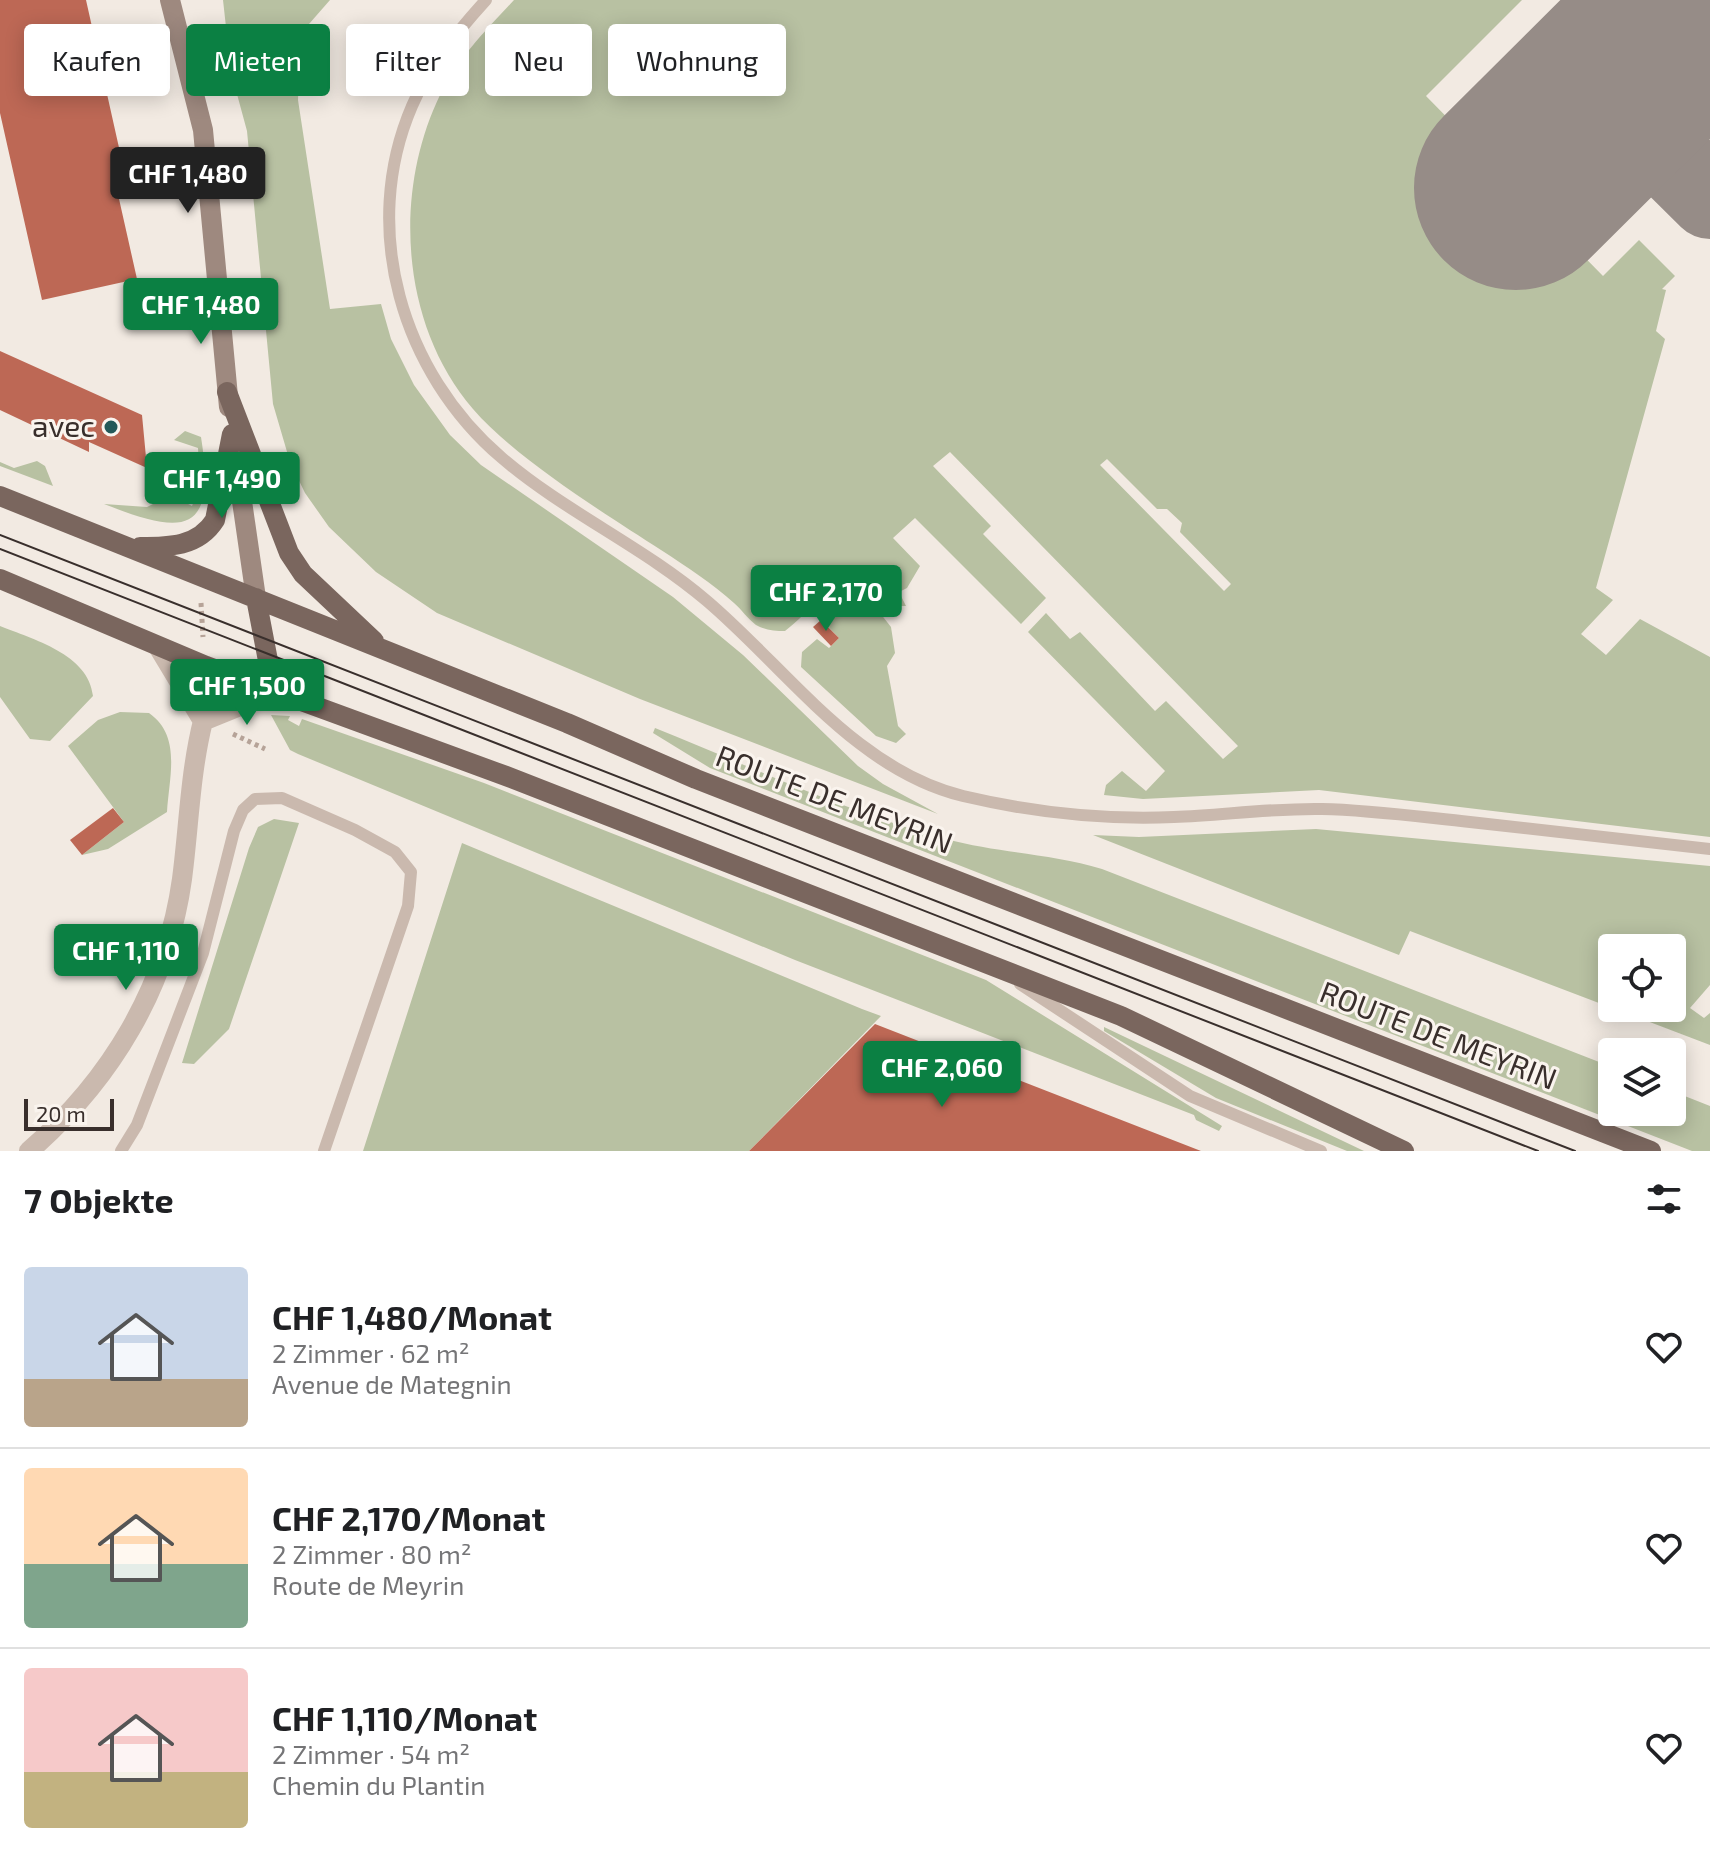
<!DOCTYPE html>
<html lang="de">
<head>
<meta charset="utf-8">
<style>
	:root { --surface:#fff; --page:#f6f6f6; --text:#202124; --muted:#757577; --line:#e0e0e0; --accent:#0b8043 }
	body { margin:0; font-family:"Exo 2",sans-serif; background:var(--page); color:var(--text); height:100vh; display:flex; flex-direction:column; font-size:30px; white-space:nowrap }
	* { box-sizing:border-box; margin:0 }
	p { font-size:26px; color:var(--muted) }
	.icon { flex:none; width:44px; height:44px; fill:none; stroke:currentColor; stroke-width:2; stroke-linecap:round; stroke-linejoin:round }
	.map { position:relative; height:1151px; overflow:hidden }
	.side { display:flex; flex-direction:column; background:var(--surface); flex:1 }
	.side>* { flex:none }
	.banner { position:absolute; left:24px; top:24px; width:800px; height:72px; display:flex; gap:16px }
	.tools { position:absolute; left:1598px; top:934px; display:grid; gap:16px }
	.tools a { display:grid; place-items:center; width:88px; height:88px; border-radius:8px; background:var(--surface); box-shadow:0 4px 20px #0003; font-size:40px }
	.scale { position:absolute; left:24px; bottom:20px; width:90px; box-sizing:border-box; padding-left:8px; border:4px solid #392f2c; border-top:0; font-size:22px; line-height:28px; white-space:nowrap; color:#392f2c; -webkit-text-stroke:6px #faf4ee; paint-order:stroke }
	.price { position:absolute; translate:-50% -68px; padding:0 18px; border-radius:8px; background:var(--accent); color:#fff; font-size:26px; line-height:52px; filter:drop-shadow(0 2px 4px #0008) }
	.price::after { content:''; position:absolute; left:50%; top:48px; width:24px; height:18px; margin-left:-12px; background:inherit; clip-path:polygon(0 0,100% 0,50% 100%) }
	.price.current { background:#222; color:#fff }
	ul { padding:0; list-style:none }
	li { display:flex; align-items:center; gap:24px; height:200px; padding:0 24px }
	li+li { border-top:2px solid var(--line) }
	li span { display:grid; place-items:center; flex:none; width:224px; height:160px; border-radius:8px; color:#555 }
	li>.icon { margin-inline-start:auto }
	span .icon { width:96px; height:96px; fill:#fffc; stroke-width:1 }
	li b { font-size:34px }
	h2 { display:flex; justify-content:space-between; align-items:center; height:96px; padding:0 24px; font-size:34px }
	.pill { padding:0 28px; border-radius:8px; background:var(--surface); box-shadow:0 4px 20px #0003; font-size:28px; line-height:72px }
	.pill.current { background:var(--accent); color:#fff }
	.map>svg:first-child { display:block }
</style>
</head>
<body>
<div class="map">
<svg width="1710" height="1151" viewBox="0 0 1710 1151">
	<rect width="100%" height="100%" fill="#f2eae2"/>
	<path fill="#b8c1a2" fill-rule="evenodd" d="M223,0H330L309,24L300,44L298,100L330,309L381,304L391,339L414,385L450,435L481,465L673,597L743,655L858,766L883,784L938,814L640,699L437,613L376,572L329,527L305,493L290,462L273,404L247,131L231,72Z
		M514,0H1522L1426,96L1603,276L1639,240L1675,276L1662,289L1666,290L1656,331L1665,339L1596,588L1613,600L1581,634L1606,655L1640,619L1710,657V837L1319,790L1143,799L1104,795L1106,785L1122,771L1146,791L1165,771L1028,632L1046,613L1070,639L1080,632L1155,711L1166,701L1223,759L1238,746L950,452L933,466L991,526L983,534L1046,598L1021,624L915,518L893,538L920,566L907,588L899,592L906,606H897C856,543 819,606 785,631C775,631 765,630 756,625C748,619 742,610 734,603C712,583 687,567 661,550C604,513 516,459 473,409C400,324 393,192 440,95C457,59 487,29 514,0ZM1107,459L1157,509H1167L1182,523L1180,532L1231,584L1224,591L1100,465Z
		M185,431L201,437C217,537 183,535 104,504L147,507L171,495L192,506L200,486L198,448L174,440Z
		M37,461L45,466L53,486L0,466V462L14,468Z
		M846,596L869,599L891,627L895,653L887,666L898,726L906,734L896,743L876,736L801,667L802,652L817,639L829,648L839,638L820,618Z
		M0,626C32,639 89,654 93,696L50,741L30,739L0,697Z
		M120,712L149,713C182,736 169,777 167,812L108,849L82,855L124,822L68,746L98,720Z
		M271,715L290,716L288,720L299,726L302,719L484,783L986,980L1222,1126L1219,1131L1196,1120L1194,1115L795,960L298,754L290,750Z
		M655,728C750,766 846,812 946,839C997,853 1050,853 1102,869L1612,1067V1112H1672V1091L1710,1106V1151H1692L710,768L653,733Z
		M274,819L299,823L229,1029L194,1064L182,1063L249,848L258,827Z
		M1316,829L1710,866V985L1690,1008L1704,1018L1710,1013V1045L1613,1008H1672V948H1612V1008L1410,931L1399,955L1093,835L1139,837Z
		M462,843L862,1009L881,1016L749,1151H363Z
		M1104,1027L1364,1151H1347L1216,1098L1104,1031Z"/>
	<g fill="none" stroke-linecap="round" stroke-linejoin="round">
		<path stroke="#968c87" stroke-width="82" d="M1607,96L1710,198"/>
		<path stroke="#968c87" stroke-width="204" d="M1516,188L1705,0"/>
	</g>
	<path fill="#bd6855" d="M0,0H86L126,179L115,181L137,279L42,300L0,113Z
		M0,351L142,415L147,468L89,442V452L0,410Z
		M821,620L839,638L831,646L813,627Z
		M113,808L124,822L82,855L70,840Z
		M875,1024L1201,1151H749Z"/>
	<g fill="none" stroke-linecap="round" stroke-linejoin="round">
		<path stroke="#b6a398" stroke-width="5" stroke-dasharray="4 4" stroke-linecap="butt" d="M201,603L203,637
			M233,734L265,749"/>
		<path stroke="#cab9ae" stroke-width="12" d="M486,0C457,32 429,66 412,106C359,229 402,373 502,458C565,512 644,547 707,601C787,669 856,770 963,796C1031,812 1104,820 1174,817C1224,815 1273,808 1322,809C1372,810 1421,817 1470,822C1550,831 1630,840 1710,849
			M1020,984L1190,1096L1321,1151
			M121,1151L137,1125L203,953L234,831L243,810L255,799L282,798L355,830L395,852L411,872L408,906L324,1151"/>
		<path stroke="#cab9ae" stroke-width="20" d="M203,721L274,692
			M29,1151C111,1080 167,987 182,879C189,826 190,773 203,721L159,648"/>
		<path stroke="#9e897f" stroke-width="20" d="M170,0L203,130L229,407
			M233,439L256,598"/>
		<path stroke="#7a665e" stroke-width="20" d="M227,392L289,553L303,574L374,641
			M0,496L567,723L696,779L1651,1151
			M140,547C169,547 198,547 215,520L232,434
			M0,579L206,666L506,776L1121,1016L1404,1151
			M256,598L274,692"/>
		<path stroke="#392f2c" stroke-width="2" d="M0,535L1575,1151
			M0,549L1538,1151"/>
	</g>
	<circle fill="#245858" stroke="#faf4ee" stroke-width="3" cx="111" cy="427" r="8"/>
	<g text-anchor="middle" stroke-width="6" stroke-linejoin="round" paint-order="stroke">
		<g font-size="30" fill="#392f2c" stroke="#faf4ee" text-anchor="end">
			<text x="95" y="437">avec</text>
		</g>
		<g font-size="30" fill="#392f2c" stroke="#faf4ee">
			<text transform="translate(834 800) rotate(21)" y="10">ROUTE DE MEYRIN</text>
			<text transform="translate(1438 1036) rotate(21)" y="10">ROUTE DE MEYRIN</text>
		</g>
	</g>
</svg>
<div class="tools">
<a><svg class="icon" aria-label="locate" viewBox="0 0 24 24"><circle cx="12" cy="12" r="6"/><path d="M12 2v4M12 18v4M2 12h4M18 12h4"/></svg></a>
<a><svg class="icon" aria-label="layers" viewBox="0 0 24 24"><path d="M12 4l9 5-9 5-9-5zM3 14l9 5 9-5"/></svg></a>
</div>
<div class="scale">20 m</div>
<b class="price current" style="left:188px;top:215px">CHF 1,480</b>
<b class="price" style="left:201px;top:346px">CHF 1,480</b>
<b class="price" style="left:222px;top:520px">CHF 1,490</b>
<b class="price" style="left:826px;top:633px">CHF 2,170</b>
<b class="price" style="left:247px;top:727px">CHF 1,500</b>
<b class="price" style="left:126px;top:992px">CHF 1,110</b>
<b class="price" style="left:942px;top:1109px">CHF 2,060</b>
<div class="banner">
<a class="pill">Kaufen</a>
<a class="pill current">Mieten</a>
<a class="pill">Filter</a>
<a class="pill">Neu</a>
<a class="pill">Wohnung</a>
</div>
</div>
<section class="side">
<h2>7 Objekte<svg class="icon" aria-label="filters" viewBox="0 0 24 24"><path d="M4 7h16M4 17h16"/><circle cx="9" cy="7" r="2"/><circle cx="15" cy="17" r="2"/></svg></h2>
<ul>
<li><span style="background:linear-gradient(#c9d6e8 70%,#b9a48a 0)"><svg class="icon" aria-label="home" viewBox="0 0 24 24"><path d="M3 11l9-7 9 7M6 9v11h12V9"/></svg></span><div><b>CHF 1,480/Monat</b><p>2 Zimmer · 62 m²</p><p>Avenue de Mategnin</p></div><svg class="icon" aria-label="heart" viewBox="0 0 24 24"><path d="M12 20l-8-8c-3-5 5-10 8-4 3-6 11-1 8 4z"/></svg></li>
<li><span style="background:linear-gradient(#ffd9b3 60%,#7fa58c 0)"><svg class="icon" aria-label="home" viewBox="0 0 24 24"><path d="M3 11l9-7 9 7M6 9v11h12V9"/></svg></span><div><b>CHF 2,170/Monat</b><p>2 Zimmer · 80 m²</p><p>Route de Meyrin</p></div><svg class="icon" aria-label="heart" viewBox="0 0 24 24"><path d="M12 20l-8-8c-3-5 5-10 8-4 3-6 11-1 8 4z"/></svg></li>
<li><span style="background:linear-gradient(#f6c9c9 65%,#c2b280 0)"><svg class="icon" aria-label="home" viewBox="0 0 24 24"><path d="M3 11l9-7 9 7M6 9v11h12V9"/></svg></span><div><b>CHF 1,110/Monat</b><p>2 Zimmer · 54 m²</p><p>Chemin du Plantin</p></div><svg class="icon" aria-label="heart" viewBox="0 0 24 24"><path d="M12 20l-8-8c-3-5 5-10 8-4 3-6 11-1 8 4z"/></svg></li>
</ul>
</section>
</body>
</html>
